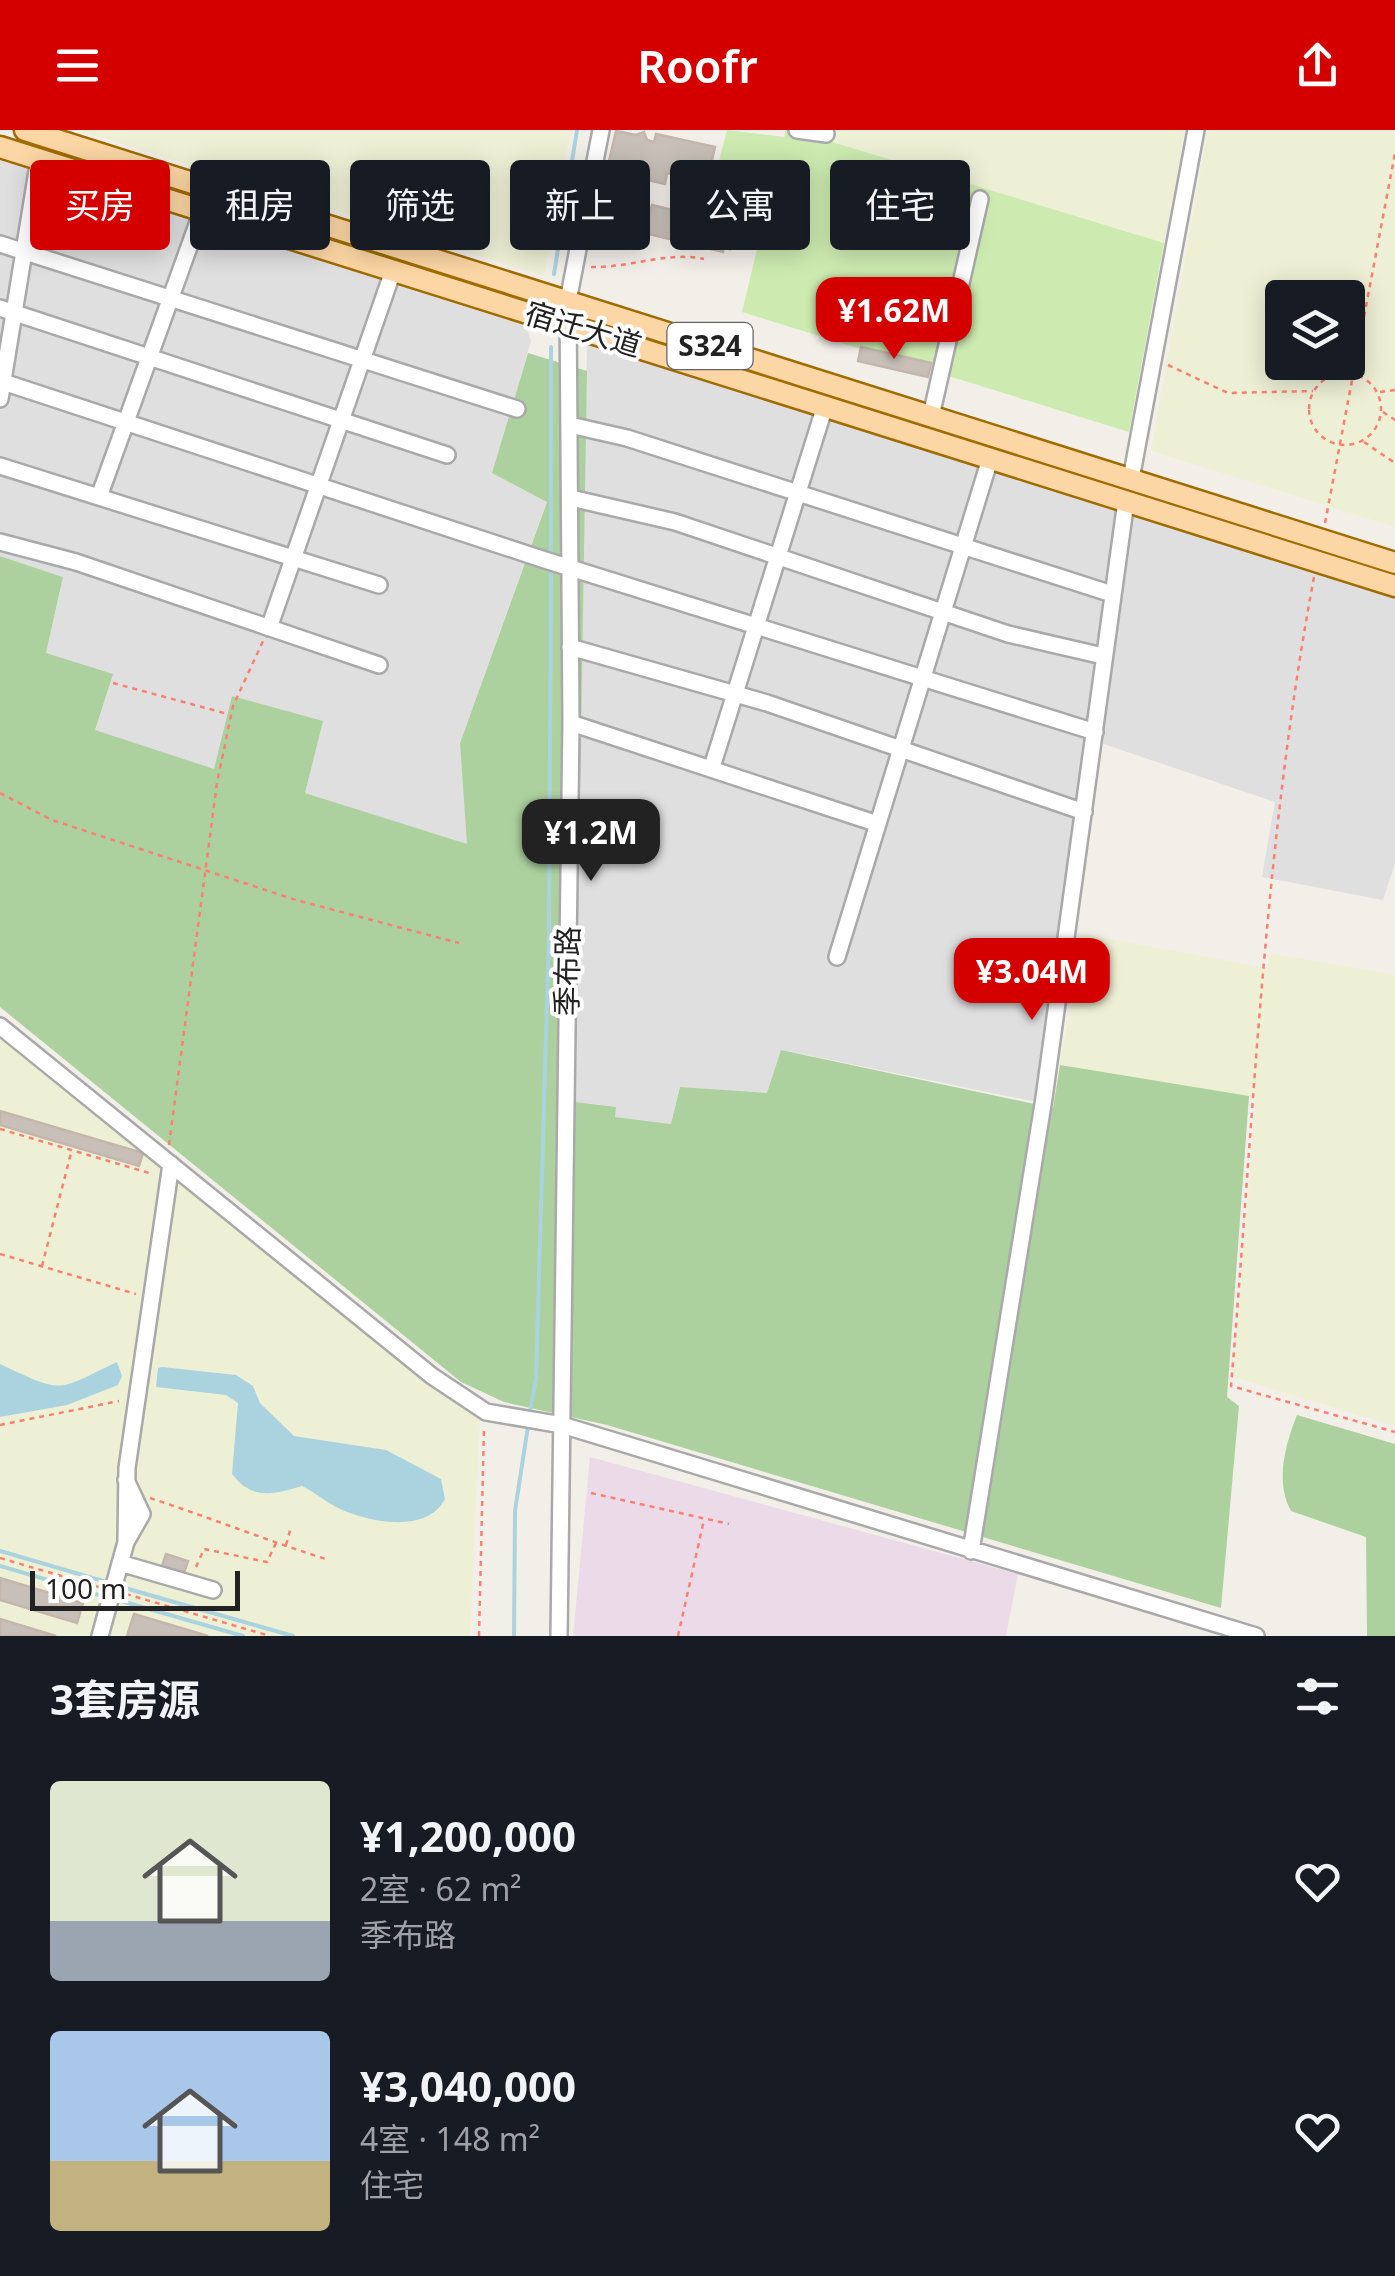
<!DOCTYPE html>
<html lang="zh">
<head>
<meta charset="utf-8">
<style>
	:root { --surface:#171b24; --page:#20242c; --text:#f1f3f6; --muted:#9ea1a6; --accent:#d40000 }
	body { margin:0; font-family:"Noto Sans","Noto Sans SC",sans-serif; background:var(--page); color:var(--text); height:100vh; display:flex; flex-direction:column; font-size:38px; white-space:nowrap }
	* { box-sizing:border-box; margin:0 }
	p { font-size:32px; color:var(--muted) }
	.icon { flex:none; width:55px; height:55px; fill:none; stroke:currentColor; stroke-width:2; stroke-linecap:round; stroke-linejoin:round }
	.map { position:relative; height:1506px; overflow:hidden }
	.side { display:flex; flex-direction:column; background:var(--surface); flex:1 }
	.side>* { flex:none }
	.guide { position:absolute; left:30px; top:30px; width:1335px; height:90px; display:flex; gap:20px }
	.tools { position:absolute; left:1265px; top:150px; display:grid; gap:20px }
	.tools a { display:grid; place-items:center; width:100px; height:100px; border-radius:10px; background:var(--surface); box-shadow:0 5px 25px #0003; font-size:50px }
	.scale { position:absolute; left:30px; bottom:25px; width:210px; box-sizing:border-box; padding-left:10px; border:5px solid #222; border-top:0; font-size:28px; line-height:35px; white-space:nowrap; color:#222; -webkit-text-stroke:8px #fff; paint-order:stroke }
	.price { position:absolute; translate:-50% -85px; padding:0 22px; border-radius:20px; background:var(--accent); color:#fff; font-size:32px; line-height:65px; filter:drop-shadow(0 2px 5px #0008) }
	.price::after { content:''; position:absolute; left:50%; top:60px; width:30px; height:22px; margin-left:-15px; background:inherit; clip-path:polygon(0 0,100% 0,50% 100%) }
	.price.selected { background:#222; color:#fff }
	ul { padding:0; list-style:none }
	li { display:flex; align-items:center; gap:30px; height:250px; padding:0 50px }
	li span { display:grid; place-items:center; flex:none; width:280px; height:200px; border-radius:10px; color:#555 }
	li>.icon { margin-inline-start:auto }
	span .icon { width:120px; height:120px; fill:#fffc; stroke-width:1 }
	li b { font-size:42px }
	h2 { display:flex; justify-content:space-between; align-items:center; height:120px; padding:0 50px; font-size:42px }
	.chip { padding:0 35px; border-radius:10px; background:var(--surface); box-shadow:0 5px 25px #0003; font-size:35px; line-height:90px }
	.chip.selected { background:var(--accent); color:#fff }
	header { display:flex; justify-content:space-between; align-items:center; height:130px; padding:0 50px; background:var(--accent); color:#fff; font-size:45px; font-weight:600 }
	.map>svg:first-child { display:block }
</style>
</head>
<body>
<header><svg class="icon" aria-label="menu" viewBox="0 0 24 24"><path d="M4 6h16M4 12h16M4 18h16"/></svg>Roofr<svg class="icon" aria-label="share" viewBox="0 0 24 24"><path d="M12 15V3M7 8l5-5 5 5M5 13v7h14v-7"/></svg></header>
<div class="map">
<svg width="1395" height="1506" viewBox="0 0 1395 1506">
	<rect width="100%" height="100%" fill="#f2efe9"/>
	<path fill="#e0dfdf" d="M0,15L523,189L531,211L493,343L547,371L460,613L468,715L305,663L322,591L215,640L94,600L46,523L63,447L0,426Z
		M587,212L1395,465V733L1383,770L1262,747L1275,672L1089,609L1037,972L782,920L767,964L680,957L671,994L614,987L615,977L575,972Z"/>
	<path fill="#ebdbe8" d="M590,1327L1018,1444L1006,1506H573Z"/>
	<path fill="#eef0d5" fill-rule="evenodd" d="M78,0H571L544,146Z
		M793,0H1185L1164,113Z
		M1208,0H1395V397L1151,321ZM1282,168H1348V232H1282Z
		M1083,804L1267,838L1270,823L1395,845V1296L1233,1247L1256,968L1060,935Z
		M0,902L480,1286L470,1506H0Z"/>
	<path fill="#cdebb0" d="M727,0L784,7L786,0H793L1164,113L1129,302L742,182L766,82L710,65Z"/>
	<path fill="#add19e" d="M528,223L587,241L575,972L616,977L615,987L671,994L680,957L767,963L781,920L1053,978L1060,935L1249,966L1227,1267L1239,1276L1221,1478L607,1295L504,1272L461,1252L0,877V426L63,447L46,523L113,544L95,600L214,639L232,566L323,591L305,663L467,714L460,613L547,372L492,343Z
		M1297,1285L1395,1314V1506H1367L1366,1407L1291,1381C1275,1352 1285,1315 1297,1285Z"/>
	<path fill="#aad3df" d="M117,1232L122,1246L118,1255L67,1275L0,1287V1234C66,1265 55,1261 117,1232Z
		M162,1237L236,1245L253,1256L260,1273L294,1306L386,1320L441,1349L445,1369C427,1405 366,1392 336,1377C324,1371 315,1362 302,1356C275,1364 252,1371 232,1344L238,1273L226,1265L156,1257L158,1238Z"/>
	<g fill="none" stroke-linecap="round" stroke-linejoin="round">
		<path stroke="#aad3df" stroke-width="4" d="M554,144L577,0
			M551,428V217
			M529,1287L536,1249L549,805L551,437
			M0,1421L103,1451
			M0,1436L99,1465
			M125,1458L293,1506
			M121,1471L243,1506
			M514,1506L515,1381L528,1296"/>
	</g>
	<path fill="#c7bfb8" stroke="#c4b6ab" stroke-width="2.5" d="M616,1L636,5L644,2L647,10L654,12L656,4L715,17L707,52L667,43L665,54L621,44L613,82L598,79Z
		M652,75L735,95L730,119L724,117L723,122L645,103Z
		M861,217L931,233L928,247L858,231Z
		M0,981L143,1023L139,1036L0,995Z
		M166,1424L188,1431L184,1443L162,1436Z
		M0,1448L83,1473L77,1493L0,1470Z
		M134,1484L208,1506H127Z
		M0,1489L56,1506H0Z"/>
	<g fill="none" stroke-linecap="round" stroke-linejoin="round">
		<defs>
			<path id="minor" d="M797,0L826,4
				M0,114L517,279
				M0,178L447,325
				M0,251L545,430L1095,602
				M0,269L39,29
				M931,286L980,69
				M570,295L627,308L1112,464
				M0,336L379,455
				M1131,349L1196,0
				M100,364L202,81
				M571,368L675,392L1008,504L1103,526
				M0,412L76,432L379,535
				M269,498L393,141
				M570,517L767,573L1084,682
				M571,593L875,693
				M712,637L825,276
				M837,827L990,329
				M0,896L432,1246L486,1282L562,1295L1256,1506
				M126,1350L142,1384L126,1412
				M971,1421L1044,968L1126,371
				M120,1433L213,1460
				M100,1506L126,1412L127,1338L171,1034
				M559,1506L571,593L568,171L601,0"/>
			<path id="major" d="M25,0L1395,433
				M0,17L1395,456"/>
		</defs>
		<use href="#minor" stroke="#a9a9a9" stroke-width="20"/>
		<use href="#major" stroke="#a06b00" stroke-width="25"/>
		<path stroke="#fa8072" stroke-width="2.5" stroke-dasharray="5 5" stroke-linecap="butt" d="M591,137C630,138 667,121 704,129
			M1168,235L1228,263L1313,261
			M1309 279a36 36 0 1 1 72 0a36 36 0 1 1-72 0Z
			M1380,262L1395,260
			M1383,282L1395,290
			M1364,312L1395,333
			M1325,393L1395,23
			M1314,447C1264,713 1254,987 1231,1256L1395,1302
			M113,553L228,584
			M0,663L52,690L296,770L459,813
			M0,999L149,1043
			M169,1015L217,653L233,576L264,509
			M0,1124L136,1164
			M42,1136L71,1023
			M0,1295L119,1271
			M591,1363L729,1394
			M150,1368C211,1388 268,1411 329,1430
			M286,1415L291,1397
			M0,1428L99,1457
			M196,1437L204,1419L267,1432L276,1413
			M126,1464L270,1506
			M479,1506L484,1298
			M678,1506L704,1390"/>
		<use href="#minor" stroke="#fff" stroke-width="15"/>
		<use href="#major" stroke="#fcd6a4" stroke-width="20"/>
	</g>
	<g text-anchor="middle" stroke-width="8" stroke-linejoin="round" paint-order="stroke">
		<rect fill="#fff" stroke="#646464" stroke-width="2.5" x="667.5" y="193" width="85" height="46" rx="8"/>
		<g font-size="28" font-weight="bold" fill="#222">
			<text x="710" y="226">S324</text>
		</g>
		<g font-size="30" fill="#222" stroke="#fff">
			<text transform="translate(583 200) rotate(17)" y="10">宿迁大道</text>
			<text transform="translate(568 841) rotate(-89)" y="10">季布路</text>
		</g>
	</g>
</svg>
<div class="tools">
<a><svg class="icon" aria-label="layers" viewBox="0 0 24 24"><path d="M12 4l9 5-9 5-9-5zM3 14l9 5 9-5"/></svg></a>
</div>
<div class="scale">100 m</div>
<b class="price" style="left:894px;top:232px">¥1.62M</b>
<b class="price selected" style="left:591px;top:754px">¥1.2M</b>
<b class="price" style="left:1032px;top:893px">¥3.04M</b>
<div class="guide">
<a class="chip selected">买房</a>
<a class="chip">租房</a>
<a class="chip">筛选</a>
<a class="chip">新上</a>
<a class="chip">公寓</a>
<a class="chip">住宅</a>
</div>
</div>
<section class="side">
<h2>3套房源<svg class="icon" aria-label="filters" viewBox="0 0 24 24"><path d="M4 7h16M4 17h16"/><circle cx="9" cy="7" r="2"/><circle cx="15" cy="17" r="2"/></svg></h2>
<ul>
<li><span style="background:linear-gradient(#dfe7d0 70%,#9aa5b1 0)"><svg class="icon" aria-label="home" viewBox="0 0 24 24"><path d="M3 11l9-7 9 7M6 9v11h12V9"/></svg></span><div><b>¥1,200,000</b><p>2室 · 62 m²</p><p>季布路</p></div><svg class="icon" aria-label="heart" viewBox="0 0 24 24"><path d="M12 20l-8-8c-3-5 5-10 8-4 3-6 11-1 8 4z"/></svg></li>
<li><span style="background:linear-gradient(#a9c7e8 65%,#c2b280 0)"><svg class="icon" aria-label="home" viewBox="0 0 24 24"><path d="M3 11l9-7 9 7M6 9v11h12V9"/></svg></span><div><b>¥3,040,000</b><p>4室 · 148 m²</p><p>住宅</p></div><svg class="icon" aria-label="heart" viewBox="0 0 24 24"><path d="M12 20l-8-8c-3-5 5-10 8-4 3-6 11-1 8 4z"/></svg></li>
</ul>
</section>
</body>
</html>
